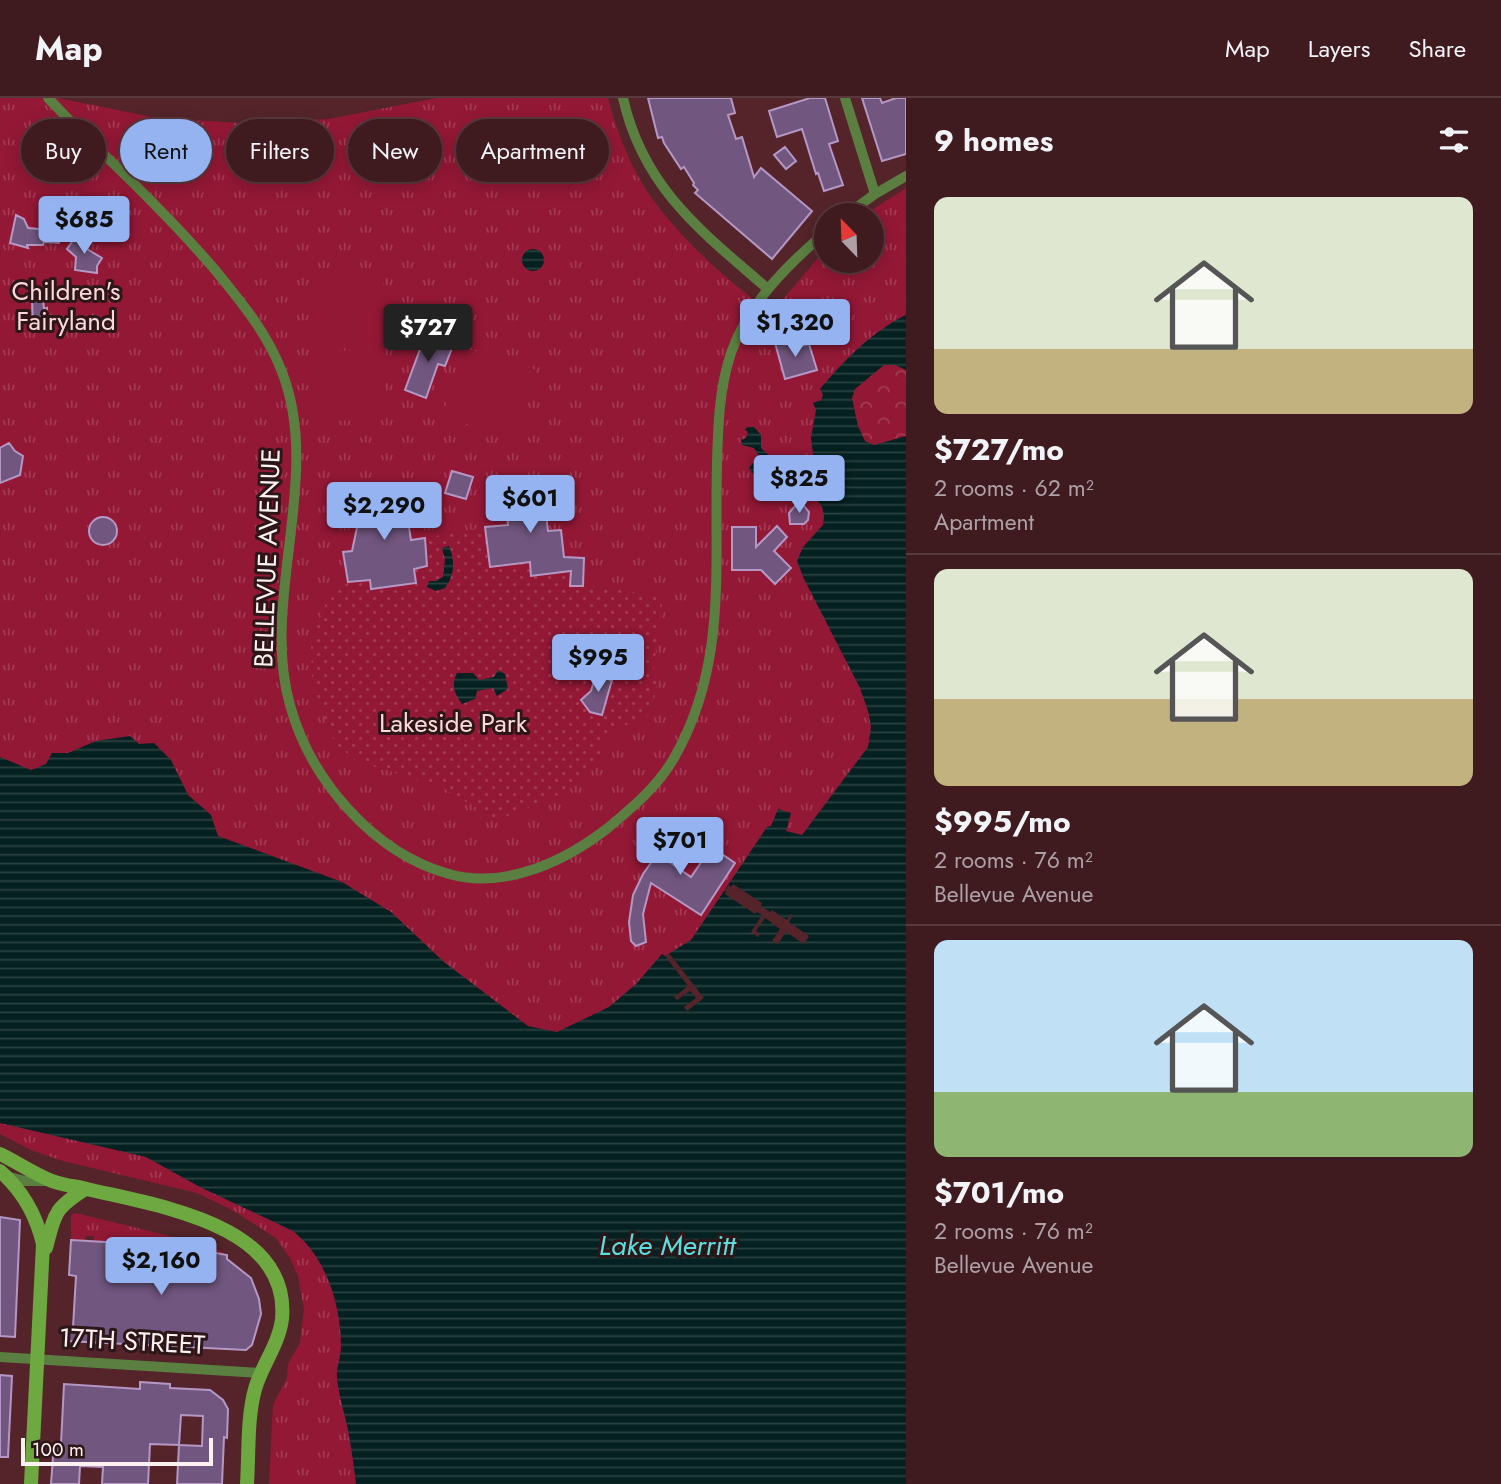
<!DOCTYPE html>
<html lang="en">
<head>
<meta charset="utf-8">
<style>
	:root { --surface:#3f1b20; --page:#4a282d; --text:#f1f3f6; --muted:#ada1a5; --line:#58393e; --accent:#95b2f1 }
	body { margin:0; font-family:Jost,sans-serif; background:var(--page); color:var(--text); height:100vh; display:flex; flex-direction:column; font-size:26px; white-space:nowrap }
	* { box-sizing:border-box; margin:0 }
	p { font-size:23px; color:var(--muted) }
	.icon { flex:none; width:38px; height:38px; fill:none; stroke:currentColor; stroke-width:2; stroke-linecap:round; stroke-linejoin:round }
	.map { position:relative; flex:1; overflow:hidden }
	.sheet { display:flex; flex-direction:column; background:var(--surface); width:595px }
	.sheet>* { flex:none }
	.top-card { position:absolute; left:21px; top:21px; width:665px; height:63px; display:flex; gap:14px }
	.needle { width:46px; rotate:337deg }
	.fabs { position:absolute; left:814px; top:105px; display:grid; gap:14px }
	.fabs a { display:grid; place-items:center; width:70px; height:70px; border-radius:50%; background:var(--surface); box-shadow:0 4px 18px #0003,0 0 0 2px var(--line); font-size:35px }
	.scale { position:absolute; left:21px; bottom:18px; width:192px; box-sizing:border-box; padding-left:7px; border:4px solid #fef1f1; border-top:0; font-size:19px; line-height:24px; white-space:nowrap; color:#fef1f1; -webkit-text-stroke:5px #2c1618; paint-order:stroke }
	.price { position:absolute; translate:-50% -60px; padding:0 16px; border-radius:7px; background:var(--accent); color:#111; font-size:23px; line-height:46px; filter:drop-shadow(0 2px 4px #0008) }
	.price::after { content:''; position:absolute; left:50%; top:42px; width:21px; height:16px; margin-left:-10px; background:inherit; clip-path:polygon(0 0,100% 0,50% 100%) }
	.price.on { background:#222; color:#fff }
	ul { padding:0; list-style:none }
	li { display:grid; align-content:center; gap:14px; height:371px; padding:0 28px }
	li+li { border-top:2px solid var(--line) }
	li span { display:grid; place-items:center; height:217px; border-radius:14px; color:#555 }
	li>.icon { margin-inline-start:auto }
	span .icon { width:126px; height:126px; fill:#fffc; stroke-width:1 }
	li b { font-size:30px }
	h2 { display:flex; justify-content:space-between; align-items:center; height:84px; padding:0 28px; font-size:30px }
	.chip { padding:0 24px; border-radius:32px; background:var(--surface); box-shadow:0 4px 18px #0003,0 0 0 2px var(--line); font-size:24px; line-height:63px }
	.chip.on { background:var(--accent); color:#111 }
	header { display:flex; align-items:center; gap:42px; box-sizing:border-box; height:98px; padding:0 35px; background:var(--surface); border-bottom:2px solid var(--line) }
	header strong { font-size:33px }
	nav { display:flex; gap:38px; margin-inline-start:auto; font-size:24px }
	main { display:flex; flex:1; min-height:0 }
	.map>svg:first-child { display:block }
</style>
</head>
<body>
<header>
<strong>Map</strong>
<nav><a>Map</a><a>Layers</a><a>Share</a></nav>
</header>
<main>
<div class="map">
<svg width="906" height="1386" viewBox="0 0 906 1386">
	<defs>
		<pattern id="grass-tufts" width="24" height="20" patternUnits="userSpaceOnUse" patternTransform="scale(1.75)"><rect width="24" height="20" fill="#931836"/><path d="M3 7l-1-3M5 7V3M7 7l1-3M15 17l-1-3M17 17v-4M19 17l1-3" fill="none" stroke="#a33a54"/></pattern>
		<pattern id="forest-crowns" width="20" height="18" patternUnits="userSpaceOnUse" patternTransform="scale(1.75)"><rect width="20" height="18" fill="#931836"/><path d="M2 6a3 3 0 1 1 6 0M12 15a3 3 0 1 1 6 0" fill="none" stroke="#a33a54"/></pattern>
		<pattern id="garden-dots" width="8" height="8" patternUnits="userSpaceOnUse" patternTransform="scale(1.75)"><rect width="8" height="8" fill="#931836"/><path d="M2 2h.1M6 6h.1" fill="none" stroke="#a33a54" stroke-width="1.8" stroke-linecap="round"/></pattern>
		<pattern id="water-rules" width="6" height="5" patternUnits="userSpaceOnUse" patternTransform="scale(1.75)"><rect width="6" height="5" fill="#052020"/><path d="M0 2.5h6" fill="none" stroke="#2a4141"/></pattern>
	</defs>
	<rect width="100%" height="100%" fill="#54242a"/>
	<path fill="url(#grass-tufts)" d="M0,0H58L157,20L242,25L329,21L436,0H608C615,26 624,52 637,76C662,124 727,185 772,214L826,151V163H872V117H864L906,90V1386H269L273,1307L287,1280L288,1266L300,1245L304,1211L298,1178L290,1160L276,1140L234,1113L197,1095L63,1063L31,1052L0,1036Z
		M76,1115L214,1149L227,1157L210,1154L209,1150L94,1143V1138H86L85,1143L71,1142V1117Z"/>
	<path fill="url(#forest-crowns)" d="M884,267H895L906,272V338L874,347L865,343L858,328L852,300L855,291Z"/>
	<path fill="url(#garden-dots)" d="M485,429L490,469L530,464L532,478L566,474L570,488L600,489L663,499L653,575L658,581L651,617L606,635C602,649 599,664 590,675C572,696 523,711 498,722L432,684L414,681L357,663L338,648L331,637L312,583L311,544L326,505L348,484L370,482L372,491L415,485L414,471L427,468L425,440Z"/>
	<path fill="#931836" d="M383,170L385,241L314,242L311,172Z
		M466,250L536,272L514,341L442,318Z
		M384,252L386,322L316,323L313,253Z"/>
	<path fill="url(#water-rules)" d="M522 162a11 11 0 1 1 22 0a11 11 0 1 1-22 0Z
		M906,217V272L895,267H884L855,291L852,300L858,328L865,343L874,347L906,338V1386H356C354,1370 352,1354 349,1338C346,1319 339,1300 337,1280C336,1270 341,1259 341,1248C341,1207 326,1159 293,1133L200,1089L146,1059L0,1025V659L31,672L46,666L52,655H68L96,643L130,638L139,646L154,645L171,662L188,697L211,717L218,738L342,784L391,814L444,864L528,928L557,934L609,909L636,886L662,856L665,858L691,842L767,729L771,728L778,711L791,715L786,733L802,737L868,649L871,629L868,613L860,590L804,481L797,463L803,449L823,427L824,418L822,409L814,397L815,372L811,340L816,312L813,305L821,302L823,297L820,291C845,262 871,234 906,217Z
		M748,329H754L761,337V350L777,365L776,375L763,379L755,378L749,370L759,358L754,350L742,347L741,342L746,340L748,334L745,331Z
		M449,448C455,463 455,476 445,490L436,493L427,489L429,483H436L443,479L445,461L442,450Z
		M498,572L505,576L508,591L497,598L493,590L477,593L475,601L462,606C454,594 451,588 457,575H473L479,582L494,579Z"/>
	<path fill="#54242a" d="M733,786L762,805L761,808L770,814L772,812L787,822L791,816L793,817L789,824L809,838L804,846L786,834L778,846L772,843L780,831L765,820L756,833L760,836L758,839L751,834L762,817L757,814L755,816L725,796L728,787L731,789Z
		M669,855L704,900L687,913L684,909L696,900L690,893L677,902L674,899L688,888L665,858Z"/>
	<path fill="#71567f" stroke="#b597c5" stroke-width="2" fill-rule="evenodd" d="M648,0H731L735,15L728,17L736,41L742,39L754,79L761,70L812,113L772,161L695,95L698,92L693,87L694,85L684,69L681,71L664,45L662,39L658,40Z
		M810,0H825L838,43L829,46L843,87L824,93L818,75L816,76L802,31L777,39L769,13Z
		M862,0H880L882,5L896,0H906V56L882,63Z
		M785,49L796,63L786,71L774,57Z
		M16,117L24,121L28,130L60,133L59,145L44,144L43,147H27L28,150L10,145Z
		M76,138L91,144L87,151L102,160L97,168V175L75,172L76,159L67,151Z
		M43,199L44,211L47,210V231H33L32,201Z
		M426,235L454,245L445,268L438,266L426,300L405,292Z
		M791,241L794,250L809,246L817,272L785,281L775,245Z
		M9,345L15,353L23,358L20,377L0,385V350Z
		M452,373L473,379L466,401L445,395Z
		M542,381L548,433L561,432L564,459L584,460L583,488H570L571,473L531,478L530,464L490,469L485,429L508,427L503,385Z
		M403,391L411,442L425,440L427,468L414,471L416,485L371,491L370,482L348,484L343,454L352,453L358,425L352,398Z
		M796,407L804,408L809,414L808,422L804,426H790L789,415Z
		M89 433a14 14 0 1 1 28 0a14 14 0 1 1-28 0Z
		M777,428L787,439L774,453L791,470L775,486L761,472H732V429H756V449Z
		M599,573L612,577L610,582H612L602,617L590,614L581,602L591,593L595,580L598,578Z
		M678,727L720,752L719,754L735,765L701,817L651,785L643,816L646,844L636,848L631,843L629,824L633,797L643,776ZM680,744L704,760L691,779L668,763Z
		M0,1119L20,1122L15,1239L0,1238Z
		M71,1142L210,1150V1154L227,1157V1161L251,1180L259,1201L261,1216L252,1247L246,1252L66,1243L67,1229H73L76,1178L69,1177Z
		M0,1277L12,1278L8,1359H0Z
		M140,1284L170,1286V1290L210,1292L223,1302L228,1311L227,1340L224,1339L222,1386H177L179,1347L150,1346L148,1386H102L103,1369L80,1368L79,1386H51L54,1346H61L64,1286L140,1291ZM181,1317L203,1318L202,1348L179,1347Z"/>
	<g fill="none" stroke-linecap="round" stroke-linejoin="round">
		<path stroke="#5a7f41" stroke-width="10" d="M48,0L75,28C77,36 81,42 90,43C134,85 177,127 216,173C242,205 267,235 282,274C323,379 260,502 290,607C310,681 373,755 449,776C505,792 566,763 609,729C633,709 658,688 674,660C728,566 714,469 717,366C718,328 719,291 731,255C748,206 787,167 826,134
			M623,0C643,90 702,134 768,191
			M845,0L875,96
			M846,117L875,96L906,78
			M6,1078L25,1083H49
			M0,1259L261,1275"/>
		<path stroke="#6da840" stroke-width="14" d="M0,1056C17,1064 34,1076 52,1083C62,1087 73,1088 83,1090C151,1107 291,1124 282,1221C279,1246 262,1267 255,1291C247,1320 249,1355 247,1386
			M0,1073C23,1093 36,1116 43,1146L31,1386
			M46,1150C55,1115 54,1111 85,1091"/>
	</g>
	<g text-anchor="middle" stroke-width="6" stroke-linejoin="round" paint-order="stroke">
		<g font-size="26" fill="#fbd9db" stroke="#2c1618">
			<text x="66" y="202">Children's<tspan x="66" dy="30">Fairyland</tspan></text>
			<text x="453" y="634">Lakeside Park</text>
		</g>
		<g font-size="26" fill="#fef1f1" stroke="#2c1618">
			<text transform="translate(267 460) rotate(-88)" y="9">BELLEVUE AVENUE</text>
			<text transform="translate(132 1243) rotate(3)" y="9">17TH STREET</text>
		</g>
		<g font-size="28" font-style="italic" fill="#5bdedd" stroke="#2c1618">
			<text x="667" y="1157">Lake Merritt</text>
		</g>
	</g>
</svg>
<div class="fabs">
<a><svg class="needle" viewBox="-14 -14 28 28"><path d="M0-13l5 13h-10z" fill="#e53935"/><path d="M0 13l5-13h-10z" fill="#ada1a5"/></svg></a>
</div>
<div class="scale">100 m</div>
<b class="price" style="left:84px;top:158px">$685</b>
<b class="price" style="left:795px;top:261px">$1,320</b>
<b class="price on" style="left:428px;top:266px">$727</b>
<b class="price" style="left:799px;top:417px">$825</b>
<b class="price" style="left:530px;top:437px">$601</b>
<b class="price" style="left:384px;top:444px">$2,290</b>
<b class="price" style="left:598px;top:596px">$995</b>
<b class="price" style="left:680px;top:779px">$701</b>
<b class="price" style="left:161px;top:1199px">$2,160</b>
<div class="top-card">
<a class="chip">Buy</a>
<a class="chip on">Rent</a>
<a class="chip">Filters</a>
<a class="chip">New</a>
<a class="chip">Apartment</a>
</div>
</div>
<section class="sheet">
<h2>9 homes<svg class="icon" aria-label="filters" viewBox="0 0 24 24"><path d="M4 7h16M4 17h16"/><circle cx="9" cy="7" r="2"/><circle cx="15" cy="17" r="2"/></svg></h2>
<ul>
<li><span style="background:linear-gradient(#dfe7d0 70%,#c2b280 0)"><svg class="icon" aria-label="home" viewBox="0 0 24 24"><path d="M3 11l9-7 9 7M6 9v11h12V9"/></svg></span><div><b>$727/mo</b><p>2 rooms · 62 m²</p><p>Apartment</p></div></li>
<li><span style="background:linear-gradient(#dfe7d0 60%,#c2b280 0)"><svg class="icon" aria-label="home" viewBox="0 0 24 24"><path d="M3 11l9-7 9 7M6 9v11h12V9"/></svg></span><div><b>$995/mo</b><p>2 rooms · 76 m²</p><p>Bellevue Avenue</p></div></li>
<li><span style="background:linear-gradient(#bfe0f5 70%,#8fb573 0)"><svg class="icon" aria-label="home" viewBox="0 0 24 24"><path d="M3 11l9-7 9 7M6 9v11h12V9"/></svg></span><div><b>$701/mo</b><p>2 rooms · 76 m²</p><p>Bellevue Avenue</p></div></li>
</ul>
</section>
</main>
</body>
</html>
